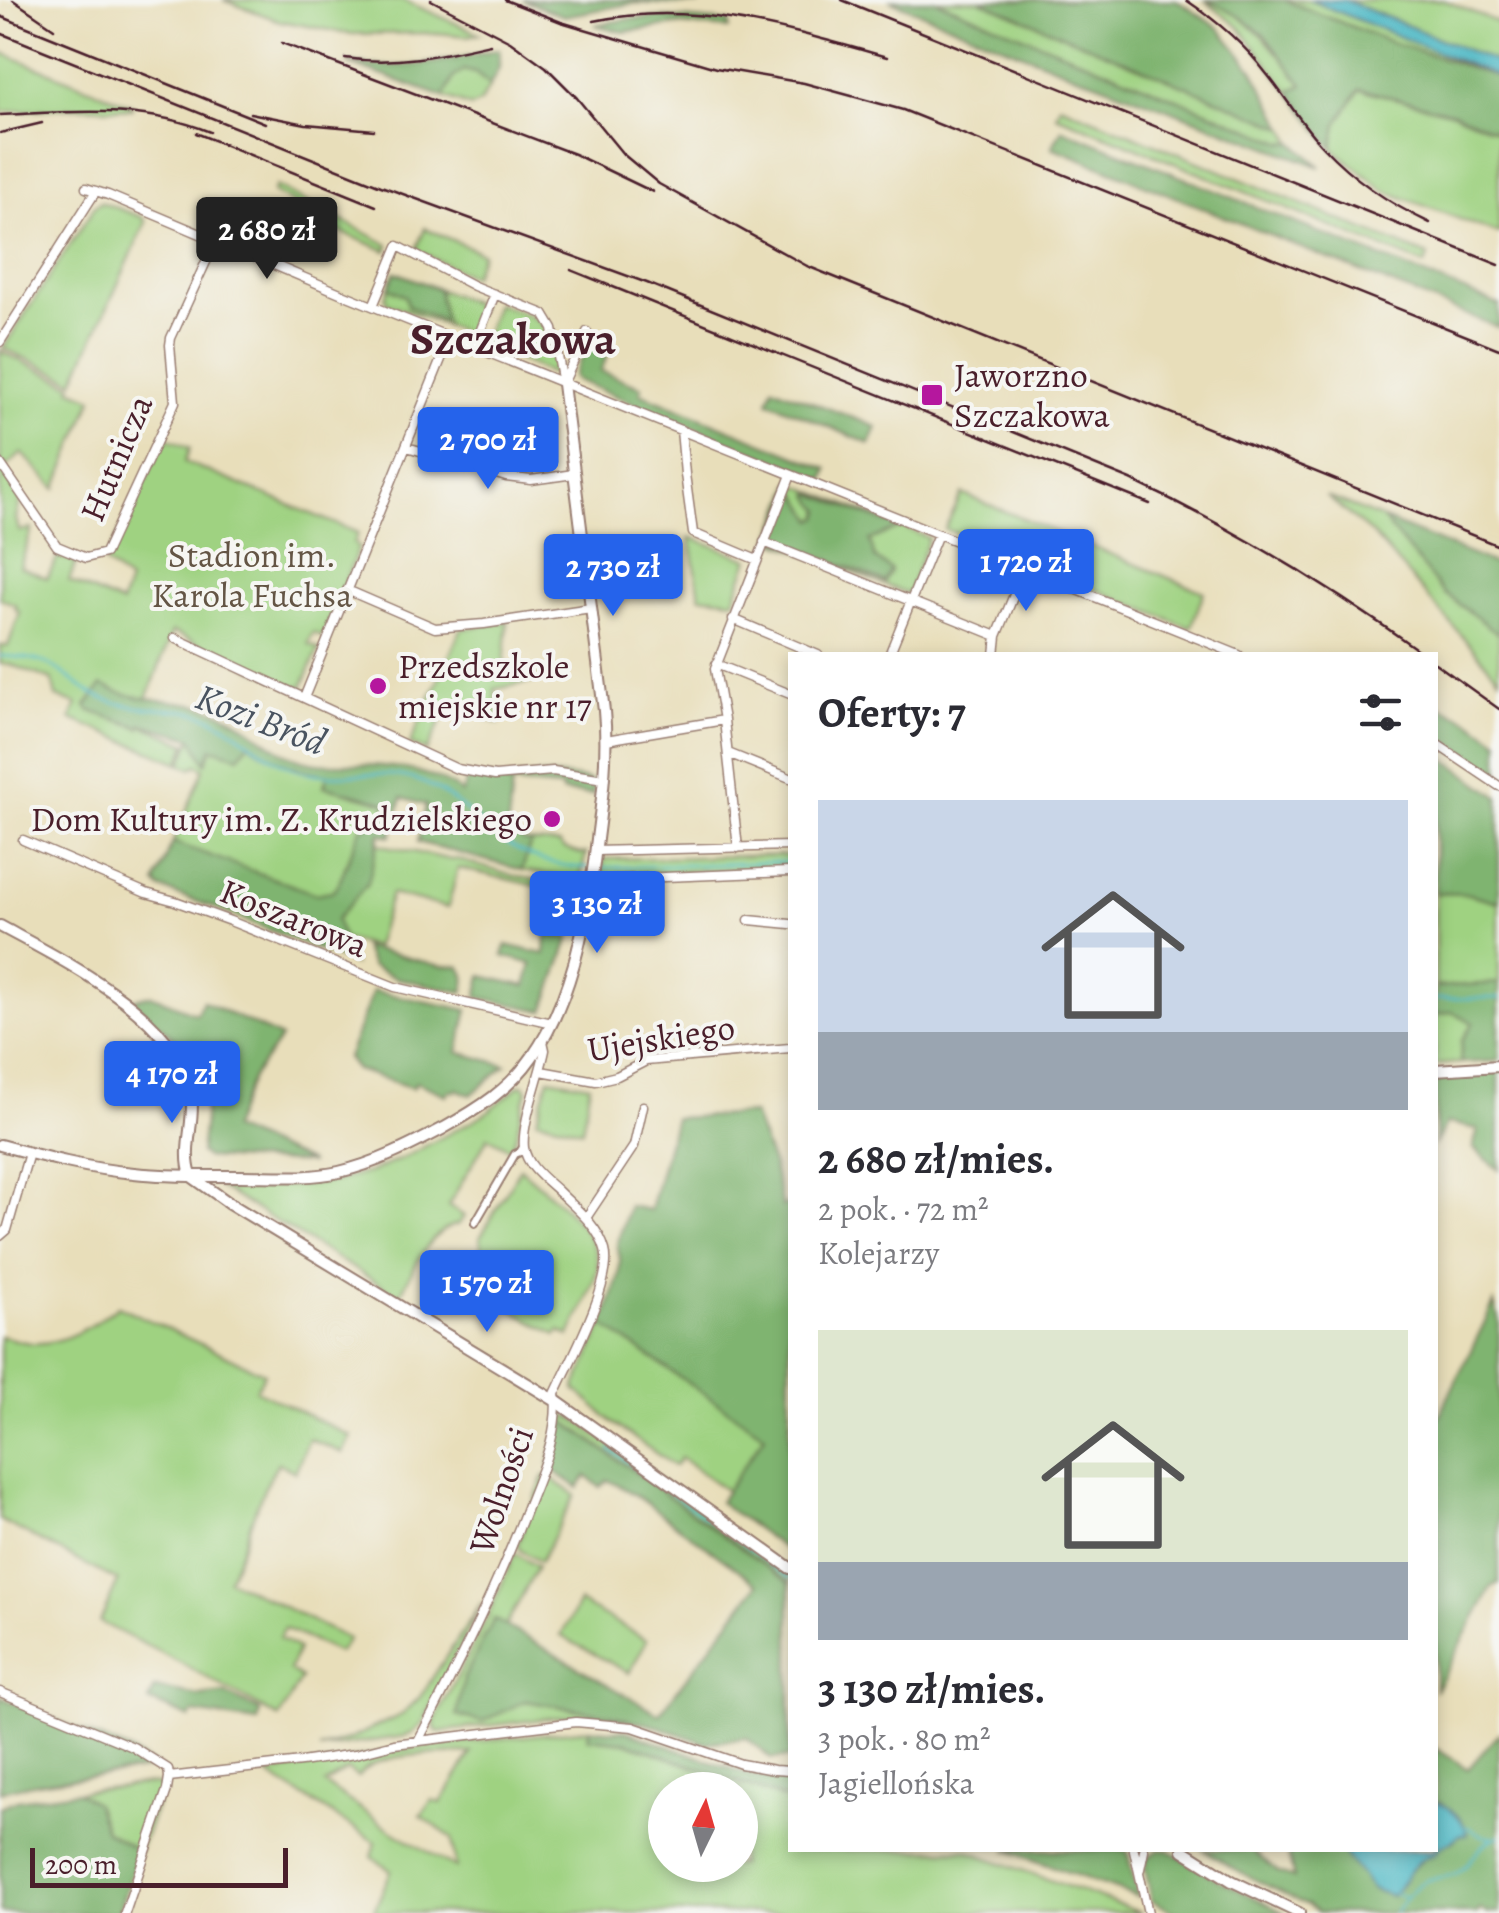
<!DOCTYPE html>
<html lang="pl">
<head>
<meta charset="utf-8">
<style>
	:root { --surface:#fff; --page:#f7f7f7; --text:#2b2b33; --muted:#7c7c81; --accent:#2563eb }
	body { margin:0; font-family:Alegreya,serif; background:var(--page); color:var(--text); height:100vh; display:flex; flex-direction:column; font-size:38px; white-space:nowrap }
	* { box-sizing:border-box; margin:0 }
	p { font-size:32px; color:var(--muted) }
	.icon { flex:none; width:55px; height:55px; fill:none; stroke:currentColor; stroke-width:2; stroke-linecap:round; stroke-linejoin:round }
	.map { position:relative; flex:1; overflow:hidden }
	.sheet { position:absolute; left:788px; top:652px; width:650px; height:1200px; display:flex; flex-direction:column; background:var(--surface); border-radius:0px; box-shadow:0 5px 15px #0003 }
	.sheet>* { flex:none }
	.needle { width:65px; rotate:5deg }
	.tools { position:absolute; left:648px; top:1772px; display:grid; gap:20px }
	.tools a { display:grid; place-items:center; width:110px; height:110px; border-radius:50%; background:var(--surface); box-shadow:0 5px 15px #0003; font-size:50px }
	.scale { position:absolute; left:30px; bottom:25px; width:258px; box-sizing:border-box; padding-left:10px; border:5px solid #4a1f2b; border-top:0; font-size:28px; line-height:35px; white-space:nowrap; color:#4a1f2b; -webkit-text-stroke:8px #f6f6f2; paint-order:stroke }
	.price { position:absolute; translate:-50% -85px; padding:0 22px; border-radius:10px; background:var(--accent); color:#fff; font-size:32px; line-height:65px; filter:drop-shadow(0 2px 5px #0008) }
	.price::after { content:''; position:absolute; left:50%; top:60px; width:30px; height:22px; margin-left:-15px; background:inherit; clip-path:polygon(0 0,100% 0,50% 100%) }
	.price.active { background:#222; color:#fff }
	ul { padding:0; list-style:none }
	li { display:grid; align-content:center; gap:20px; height:530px; padding:0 30px }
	li span { display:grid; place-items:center; height:310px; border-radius:0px; color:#555 }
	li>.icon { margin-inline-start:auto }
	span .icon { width:180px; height:180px; fill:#fffc; stroke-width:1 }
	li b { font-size:42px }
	h2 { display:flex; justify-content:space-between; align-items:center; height:120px; padding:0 30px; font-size:42px }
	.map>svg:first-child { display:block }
</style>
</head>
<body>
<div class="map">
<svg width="1499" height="1913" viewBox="0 0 1499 1913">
	<rect width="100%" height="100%" fill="#f6f6f2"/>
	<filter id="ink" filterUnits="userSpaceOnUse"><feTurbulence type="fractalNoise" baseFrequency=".01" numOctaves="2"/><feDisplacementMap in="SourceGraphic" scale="20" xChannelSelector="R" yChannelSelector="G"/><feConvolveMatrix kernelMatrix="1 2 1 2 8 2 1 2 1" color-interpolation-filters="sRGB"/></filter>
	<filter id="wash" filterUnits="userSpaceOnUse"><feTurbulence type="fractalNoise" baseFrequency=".0048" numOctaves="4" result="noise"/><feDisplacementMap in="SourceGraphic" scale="40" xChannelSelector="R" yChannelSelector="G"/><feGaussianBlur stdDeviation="2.25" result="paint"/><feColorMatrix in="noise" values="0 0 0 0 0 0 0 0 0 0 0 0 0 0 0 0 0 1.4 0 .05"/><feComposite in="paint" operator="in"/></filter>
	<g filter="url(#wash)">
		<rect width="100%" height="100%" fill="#e8deba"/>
		<path fill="#9fd281" stroke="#747856" stroke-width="2.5" fill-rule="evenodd" d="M223,0H403L480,34L466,36L437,33L352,34L280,21Z
			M935,0H979L1285,128L1294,143L1282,142Z
			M1204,0C1251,14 1274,48 1303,85L1289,91L1239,27Z
			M1284,0H1309L1483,70L1391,42Z
			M1345,0H1444L1499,23V63Z
			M0,52L132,105V109L80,107L0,112Z
			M464,70L475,73L490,85L480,103L471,107L444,97L454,77Z
			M1360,89L1454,113L1499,132V234L1385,191L1333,149L1336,124Z
			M1060,105L1428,256L1425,265L1056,115Z
			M276,186L389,245L387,251L331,228L322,248L282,233L294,204L273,192Z
			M101,202L142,217L146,222L74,381L3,348L95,206Z
			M425,228L482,253L472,277L416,250Z
			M395,272L479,305L468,334L387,303L385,297Z
			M496,303C549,322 549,319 557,376L482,344Z
			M0,351L73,385L71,389L93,398L56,489L22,453L3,470L21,498L16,518L19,531L32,529L20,567L47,578L58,557L76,562L69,581L121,604L129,582L105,563L165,437L190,448L185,462L358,533L354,544L359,547L323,637L313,633L308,644L319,649L302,687L290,685L172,632L147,699L127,696L102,686L86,706L90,711L141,728L143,725L187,744L179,763L71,719L77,704L56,697L52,680L9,664H0V646H8L20,612L15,609L16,605L0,598Z
			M792,483L929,538L908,594L770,540Z
			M962,494L1204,592L1191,628L945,529Z
			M1326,496L1383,519L1444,593L1499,634V678L1372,534Z
			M690,537L749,559L734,600L700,596Z
			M508,621L503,676L534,672L536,681L495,689L499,723L449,704L427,751L410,744L461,629Z
			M192,738L207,761L212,748L249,743C271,759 300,773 327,775L325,786L387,803L378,844L452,860L457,859L510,875L580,889L573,929L545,926L546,888L458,868L448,908L391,894L375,947L343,939L336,923L173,842L204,769L198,765L191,768L181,764Z
			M531,842L560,844L563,848L581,854L586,853L580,880L522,870Z
			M790,855V867L602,875L604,859Z
			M1435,893L1469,894L1499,902V983L1435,987Z
			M1453,1012L1474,1023L1462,1040L1460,1063L1435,1065V1015Z
			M549,1078L590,1085L582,1130L537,1119Z
			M520,1085H524L527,1090L515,1139L510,1149L488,1137L448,1206L464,1216L459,1224C428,1229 414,1271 399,1296L219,1187L221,1184L296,1185L334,1181L370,1172L401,1159L476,1119L490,1110Z
			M520,1168C544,1190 605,1234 597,1271C593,1288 578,1318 570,1336L559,1331L557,1335L471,1288L484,1265L480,1238Z
			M118,1306L264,1373L256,1390L351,1436L343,1453L309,1439L295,1472L278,1463C254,1501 248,1540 228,1579L348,1639L338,1653L284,1628L279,1638L298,1649L289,1670L301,1678L279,1718L181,1663L100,1622L118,1581L0,1520V1336C10,1338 21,1342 32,1343C64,1345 94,1325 118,1306Z
			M603,1325L766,1435L727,1491L681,1458L674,1466L613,1423L575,1389Z
			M565,1416L573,1418L790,1574V1583L566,1422L561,1426V1420Z
			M547,1475L575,1495L540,1562L520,1550L517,1545L544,1476Z
			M515,1553L537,1567L506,1626L494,1620L464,1678L482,1722L525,1701L610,1715L639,1722L591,1716H567L438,1732L435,1729L434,1722L488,1616Z
			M482,1602L424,1721L413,1733L406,1736L319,1749L352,1738L403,1714L420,1697Z
			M579,1602L647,1640L629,1673L561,1636Z
			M589,1729V1738L625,1742L790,1801V1850H966L1142,1913H373L391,1871L372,1857L376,1842L267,1774L397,1750ZM471,1753L441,1803L432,1800L421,1816L452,1838L456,1868L394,1832L325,1784L347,1770L358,1777C377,1750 439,1755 471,1753ZM665,1790H740V1865H665Z
			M152,1784L159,1785L162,1791L139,1851L105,1831L95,1803L77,1792Z"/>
		<path fill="#7fb46f" stroke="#646a4d" stroke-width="2.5" d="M523,0H700L699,5L635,3L564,16Z
			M889,0H935L1282,142L1294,143L1321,167L1053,66Z
			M979,0H1176L1219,28L1253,70L1285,128Z
			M1207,0H1284L1391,42L1499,77V132L1454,113L1360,89L1337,124L1333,149L1289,91L1303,85L1265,36L1242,18Z
			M666,17L729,22V29L677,25L623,32L595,25L629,19Z
			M499,49V68L490,85L475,73L464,70L454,77L444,97L347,63C403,71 445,62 499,49Z
			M1062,129L1499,305V328L1052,147Z
			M395,272L438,289L445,322L408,306L405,296L389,288Z
			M588,343L609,351L601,371L642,387L640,393L828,469L824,480L576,380L573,376Z
			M773,387L877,427L870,444L768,401Z
			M794,487L814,520L820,518L822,510L810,496L811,493L900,528L870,540L875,558L891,570L885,582L773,538Z
			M1383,519L1499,566V634L1444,593Z
			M102,685C139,705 182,696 220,712C249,723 270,749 299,759C314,764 330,764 345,764C386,765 428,767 462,793L468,777L511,783L515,778C542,774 568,774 594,782L593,795L562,792V788L512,784L508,825L523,841L531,842L522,870L418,842L426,805L402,798L391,836L380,834L368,883L336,920L353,964L218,909L161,889L156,884L157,879L173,842L316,894L332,891L338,885L361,828L380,821L381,828L387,803L324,786L327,775C297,771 273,761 249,743L239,756L212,748L206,763L192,738L142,724L140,727L90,711L86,706Z
			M1435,704L1469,720L1499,741V775L1435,732Z
			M1435,752L1499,797V902L1469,894L1435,893Z
			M546,935L570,937L544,1011L477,997L482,976L526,986L532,964L503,956L506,945L545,954Z
			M363,947L441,966H459C467,974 467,981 463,992L396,978L371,966Z
			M1499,983V1061L1460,1063L1462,1040L1473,1023L1453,1012L1435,1015V987Z
			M373,991L468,1010L458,1052L506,1065L471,1095L456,1089L454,1092L449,1090L446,1095L416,1082L413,1088L356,1070L347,1058Z
			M151,995L196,1014L203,1001L281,1038L251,1079L231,1129L311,1163L206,1158L200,1153C202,1133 207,1110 203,1090C196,1051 159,1025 131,1000Z
			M1499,1071V1170L1473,1148L1478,1129L1447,1123L1435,1144V1085L1442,1075Z
			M753,1114L773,1166L782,1206L790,1204V1553L719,1502L765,1435L603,1325L619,1275L620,1259L617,1244L629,1206L650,1210L675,1118Z
			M1494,1303L1499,1322V1583L1492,1587L1435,1691V1523L1438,1515L1435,1512V1424Z
			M565,1422L790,1583V1757L771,1759L747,1738L705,1743L659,1727L610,1715L525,1701L482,1722L457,1715L464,1678L494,1619L659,1714L758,1584L634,1494L608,1480L600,1487L586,1476L579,1488L554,1471L549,1465L555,1438H558L561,1426Z
			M155,1688L199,1696L224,1693L260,1711L258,1722L193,1713L190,1718L149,1701Z
			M0,1697L130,1751L156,1767C105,1779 51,1776 0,1792Z
			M589,1729L626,1731L753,1776L790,1781V1801L625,1742L588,1738Z
			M1499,1733V1913H1486L1481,1909L1477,1913H1318L1307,1905L1237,1871L1204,1850H1251L1279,1873L1294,1878L1287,1850H1341L1374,1890L1392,1896L1408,1873L1428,1855L1431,1856L1440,1846L1454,1841L1455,1817L1441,1803L1435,1802V1748L1468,1769Z
			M77,1792L95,1803L105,1831L139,1851L118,1913H2L0,1911V1807L17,1800Z
			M1006,1850H1125L1127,1851L1138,1897Z
			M1159,1850H1168L1217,1879L1285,1913H1176L1152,1901L1145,1868L1147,1858Z"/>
		<path fill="#4ab7c4" stroke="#4a6b78" stroke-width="2.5" d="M1309,0H1345L1499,63V77Z
			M1435,1802C1450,1806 1465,1819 1467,1835H1459C1452,1844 1439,1843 1435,1854C1415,1857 1405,1881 1392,1896L1374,1890L1369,1885L1341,1850H1435Z"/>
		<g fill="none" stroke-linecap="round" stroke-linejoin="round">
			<path stroke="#4ab7c4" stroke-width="2.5" d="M0,656C18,657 36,658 52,666C63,672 73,681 83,688C95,697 111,702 126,705C153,712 182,706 209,717C242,731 265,760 301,771C341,782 383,766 422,782C454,796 475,820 502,840C524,857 561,868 589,868
				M597,868L790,862
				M1435,999L1499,998
				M610,1449L790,1578
				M1466,1827C1476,1830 1481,1838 1492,1837
				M1395,1894L1406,1897
				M1395,1913C1404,1902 1414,1884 1428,1880C1439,1876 1448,1879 1458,1872C1473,1862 1481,1841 1499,1836"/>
		</g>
	</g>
	<g filter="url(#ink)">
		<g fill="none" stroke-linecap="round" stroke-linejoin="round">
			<defs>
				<path id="pedestrian" d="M475,1223L515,1154L520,1152L524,1146"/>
				<path id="minor" d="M86,188L108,195L345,295L1239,655
					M373,306L398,246L474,286L544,314L553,329L563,384
					M0,342L96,191
					M474,347L495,294
					M563,384L587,332
					M681,430L685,474L693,533L757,560
					M407,447L506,477L531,480L574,474
					M0,463L57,546L86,558L105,553L175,402L170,345L171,338L216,240
					M764,542L997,636
					M347,590L435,628L484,624L591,608
					M733,619L818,655
					M175,638L457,769L495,776L553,771L604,779
					M889,655L938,534
					M995,655L997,636L1025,568
					M716,664L790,694
					M304,698L450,337
					M606,740L724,720
					M1435,743L1499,786
					M728,753L790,778
					M23,840L146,893L175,901L230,921L395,987L552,1023
					M738,848L724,720L715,669L791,475
					M595,851L790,846
					M591,880L790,872
					M749,920L790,924
					M541,1071L596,1081L617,1076L646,1061L790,1048
					M586,1218L634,1146L643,1106
					M0,1236L7,1230L29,1153
					M0,1692L133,1747L168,1769L169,1777
					M418,1741C459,1664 497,1587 528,1505C541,1471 560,1431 555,1394C569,1363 614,1281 605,1250C598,1225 574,1207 557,1190C545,1179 527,1166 524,1148C521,1124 540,1076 545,1050L543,1041
					M169,1777L301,1762L355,1754L394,1744L576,1722L633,1727L741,1764L774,1770L790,1771
					M1134,1850L1148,1913
					M1140,1869L1144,1850
					M125,1913L167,1790L169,1777"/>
				<path id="tertiary" d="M0,926C64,961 175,1014 191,1092C196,1120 182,1149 191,1175
					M1435,1070L1499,1066
					M0,1145C44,1157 88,1169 134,1173C169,1177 205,1176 240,1176C273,1176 307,1179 339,1172C377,1163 410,1146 444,1128C478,1109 510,1089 532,1057C570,1004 585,927 594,863C600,812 609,762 604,711L563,384
					M191,1176L229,1203L556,1401L790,1568
					M1183,1850L1232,1881L1299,1913"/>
			</defs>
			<use href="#pedestrian" stroke="#997e72" stroke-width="10"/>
			<use href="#minor" stroke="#997e72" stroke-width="11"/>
			<use href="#tertiary" stroke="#997e72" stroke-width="14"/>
			<use href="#pedestrian" stroke="#fff" stroke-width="6"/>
			<use href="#minor" stroke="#fff" stroke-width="8"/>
			<use href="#tertiary" stroke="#fff" stroke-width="10"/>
			<path stroke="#4a1f2b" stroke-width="2.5" d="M13,0L54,28
				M431,0L510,41L546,67L577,98L623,154L659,184L807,266L1499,546
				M505,0L561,22L716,68L804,83L903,110L1499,349
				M842,0L1499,265
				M1186,0C1216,20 1244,44 1266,73C1286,97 1301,124 1323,147C1353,179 1390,204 1430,223
				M0,16L265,123
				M594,21C696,0 790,30 887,57
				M0,33L381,186L647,283L1131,480C1236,529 1332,588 1425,655
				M282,43L574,154L653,192
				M345,58C395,66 442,55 490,44
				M250,113L306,124L374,130
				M0,115C71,112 143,104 210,132
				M0,133L42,123
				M196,133L376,206
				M571,270L1150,504
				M1435,663L1499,709"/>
		</g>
	</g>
	<g fill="#b5179e" stroke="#f6f6f2" stroke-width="4">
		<rect x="920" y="383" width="24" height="24" rx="5"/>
		<circle cx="378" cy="686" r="10"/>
		<circle cx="552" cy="819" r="10"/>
	</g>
	<g text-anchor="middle" stroke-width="8" stroke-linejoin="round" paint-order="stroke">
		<g font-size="35" fill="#4a1f2b" stroke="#f6f6f2" text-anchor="start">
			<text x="954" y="387">Jaworzno<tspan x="954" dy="40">Szczakowa</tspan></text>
			<text x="398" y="678">Przedszkole<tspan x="398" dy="40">miejskie nr 17</tspan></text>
			<text x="532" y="831" text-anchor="end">Dom Kultury im. Z. Krudzielskiego</text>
		</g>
		<g font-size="35" fill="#4a1f2b" stroke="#f6f6f2">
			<text transform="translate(116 458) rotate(-67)" y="12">Hutnicza</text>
			<text transform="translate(294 918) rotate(22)" y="12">Koszarowa</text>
			<text transform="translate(661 1038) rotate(-9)" y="12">Ujejskiego</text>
			<text transform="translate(501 1490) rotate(-71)" y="12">Wolności</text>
		</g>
		<g font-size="35" fill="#645545" stroke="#f6f6f2">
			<text x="252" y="567">Stadion im.<tspan x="252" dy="40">Karola Fuchsa</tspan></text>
		</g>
		<g font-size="38" font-style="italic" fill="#4a5461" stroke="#f6f6f2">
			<text transform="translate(261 719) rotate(21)" y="13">Kozi Bród</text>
		</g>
		<g font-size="45" font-weight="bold" fill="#4a1f2b" stroke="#f6f6f2">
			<text x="513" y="354">Szczakowa</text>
		</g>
	</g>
</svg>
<div class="tools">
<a><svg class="needle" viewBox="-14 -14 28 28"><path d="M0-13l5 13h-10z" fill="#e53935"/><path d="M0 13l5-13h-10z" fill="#7c7c81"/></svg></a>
</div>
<div class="scale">200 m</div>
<b class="price active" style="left:267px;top:282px">2 680 zł</b>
<b class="price" style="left:488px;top:492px">2 700 zł</b>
<b class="price" style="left:1026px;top:614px">1 720 zł</b>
<b class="price" style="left:613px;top:619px">2 730 zł</b>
<b class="price" style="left:597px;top:956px">3 130 zł</b>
<b class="price" style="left:172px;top:1126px">4 170 zł</b>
<b class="price" style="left:487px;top:1335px">1 570 zł</b>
<section class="sheet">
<h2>Oferty: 7<svg class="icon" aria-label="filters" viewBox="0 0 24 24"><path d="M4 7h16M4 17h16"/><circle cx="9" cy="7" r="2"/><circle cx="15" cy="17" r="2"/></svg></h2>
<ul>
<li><span style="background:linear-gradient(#c9d6e8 75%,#9aa5b1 0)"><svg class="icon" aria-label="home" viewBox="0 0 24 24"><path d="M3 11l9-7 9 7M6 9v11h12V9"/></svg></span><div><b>2 680 zł/mies.</b><p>2 pok. · 72 m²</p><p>Kolejarzy</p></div></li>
<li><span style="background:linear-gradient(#dfe7d0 75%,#9aa5b1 0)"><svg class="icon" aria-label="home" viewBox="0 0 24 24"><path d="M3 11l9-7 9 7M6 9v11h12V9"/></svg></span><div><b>3 130 zł/mies.</b><p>3 pok. · 80 m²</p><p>Jagiellońska</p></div></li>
</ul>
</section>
</div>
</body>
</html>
